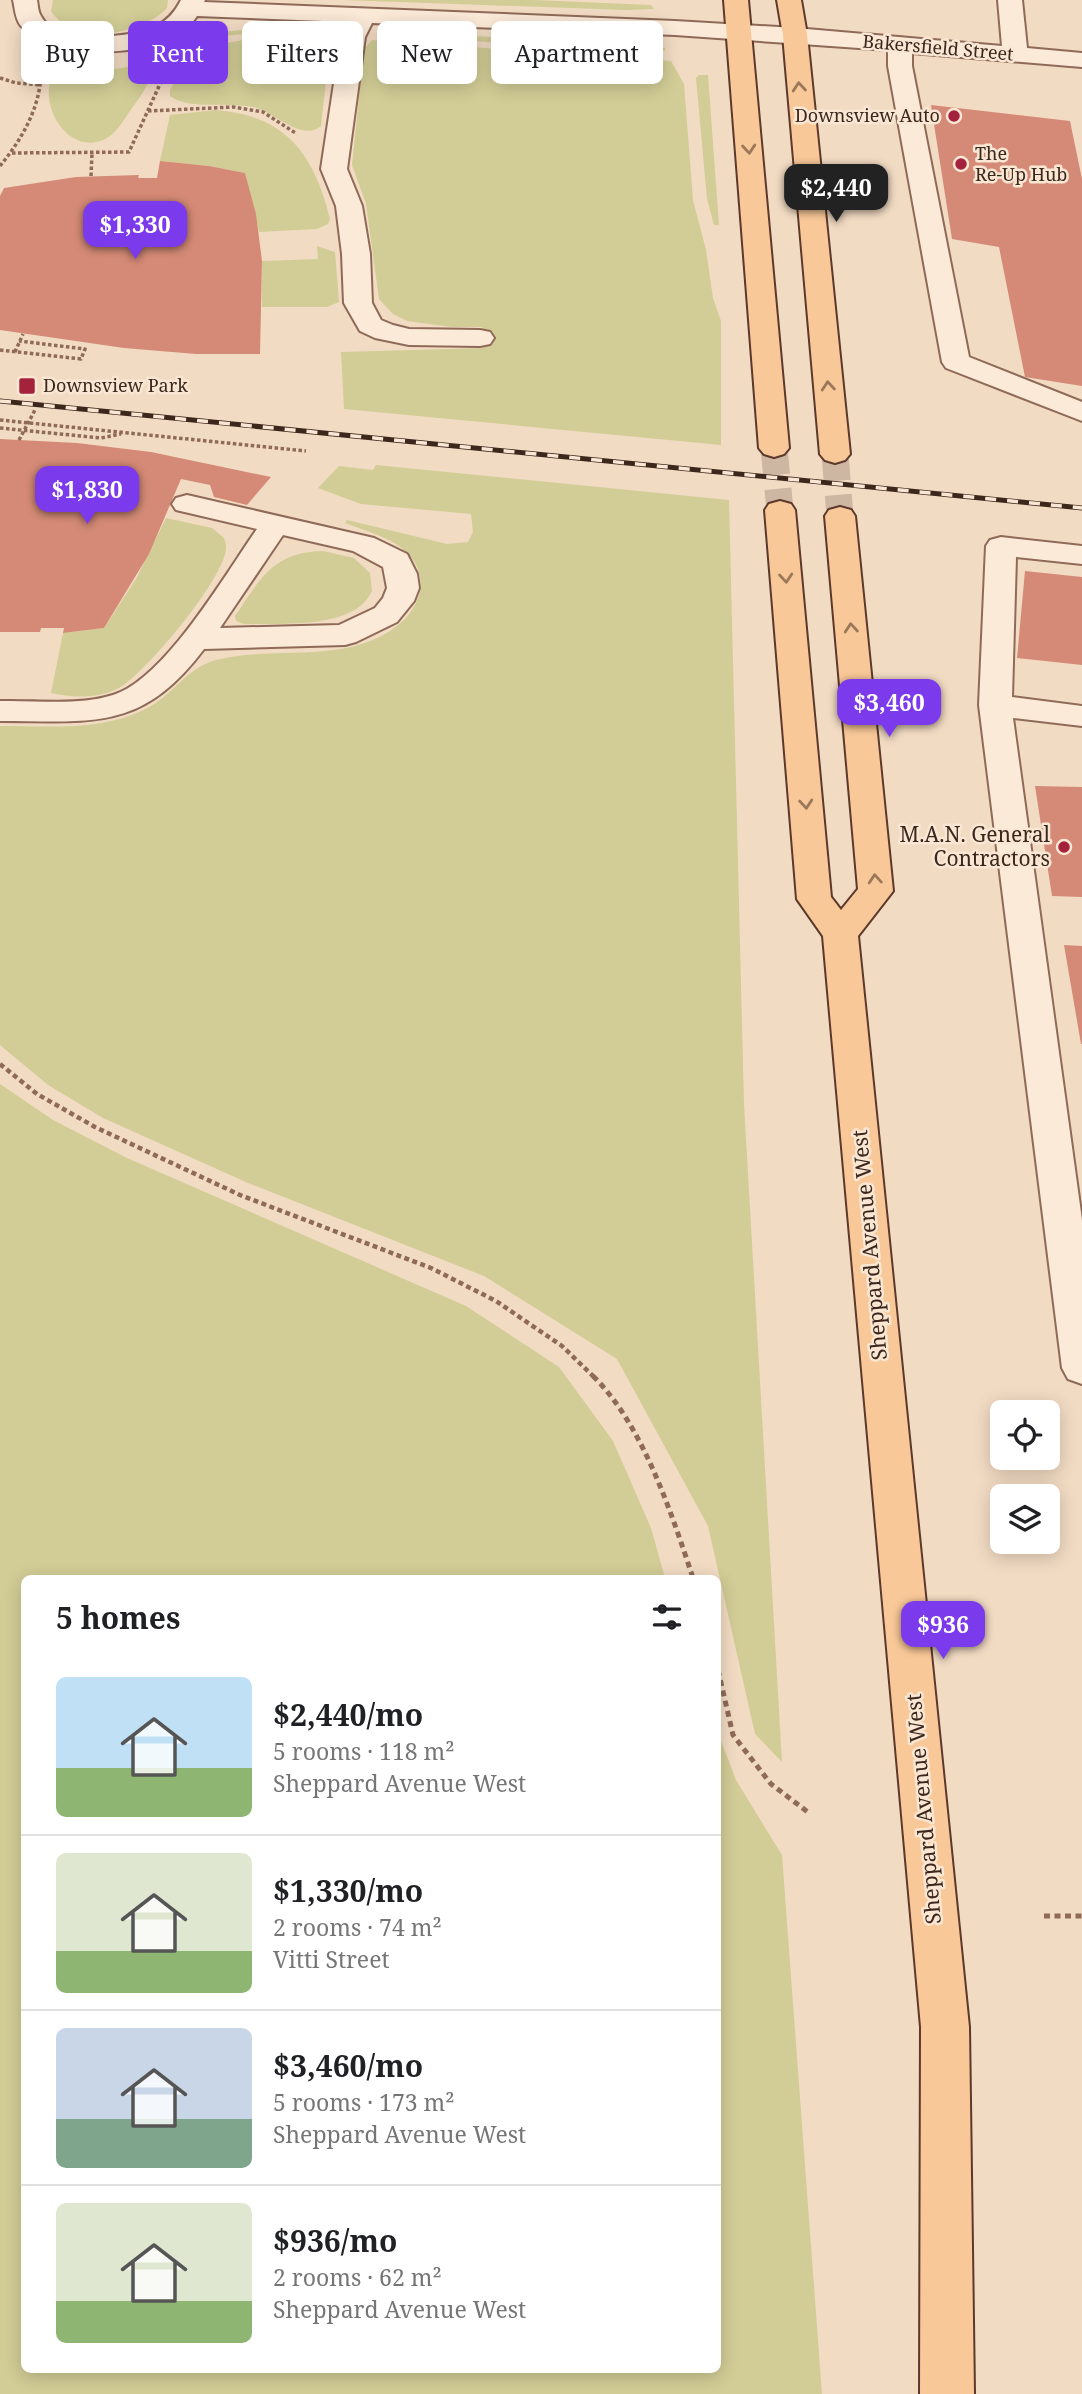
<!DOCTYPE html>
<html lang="en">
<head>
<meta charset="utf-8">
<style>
	:root { --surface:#fff; --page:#f2f2f2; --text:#202124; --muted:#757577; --line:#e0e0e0; --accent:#7c3aed }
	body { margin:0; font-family:"Noto Serif",serif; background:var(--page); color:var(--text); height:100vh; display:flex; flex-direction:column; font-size:26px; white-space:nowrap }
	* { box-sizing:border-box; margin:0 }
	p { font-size:23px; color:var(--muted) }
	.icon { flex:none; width:38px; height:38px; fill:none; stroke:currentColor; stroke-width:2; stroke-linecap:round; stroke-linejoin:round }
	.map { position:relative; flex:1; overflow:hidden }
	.details { position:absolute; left:21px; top:1575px; width:700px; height:798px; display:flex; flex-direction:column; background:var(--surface); border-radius:10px; box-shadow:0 4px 18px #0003 }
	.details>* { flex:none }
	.guide { position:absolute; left:21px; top:21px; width:700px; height:63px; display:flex; gap:14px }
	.fabs { position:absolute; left:990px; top:1400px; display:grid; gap:14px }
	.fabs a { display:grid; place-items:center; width:70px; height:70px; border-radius:10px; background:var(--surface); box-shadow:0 4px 18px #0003; font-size:35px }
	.price { position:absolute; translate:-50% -60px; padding:0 16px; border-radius:14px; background:var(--accent); color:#fff; font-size:23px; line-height:46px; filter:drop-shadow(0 2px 4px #0008) }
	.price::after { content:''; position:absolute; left:50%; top:42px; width:21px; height:16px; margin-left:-10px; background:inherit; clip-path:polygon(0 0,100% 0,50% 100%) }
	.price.current { background:#222; color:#fff }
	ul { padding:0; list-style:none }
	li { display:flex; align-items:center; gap:21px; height:175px; padding:0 35px }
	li+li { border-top:2px solid var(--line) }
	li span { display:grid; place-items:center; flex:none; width:196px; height:140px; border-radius:10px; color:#555 }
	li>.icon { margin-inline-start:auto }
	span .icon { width:84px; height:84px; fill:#fffc; stroke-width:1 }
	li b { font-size:30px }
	h2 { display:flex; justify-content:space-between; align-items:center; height:84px; padding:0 35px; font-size:30px }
	.pill { padding:0 24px; border-radius:10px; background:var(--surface); box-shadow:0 4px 18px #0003; font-size:24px; line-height:63px }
	.pill.current { background:var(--accent); color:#fff }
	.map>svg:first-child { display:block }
</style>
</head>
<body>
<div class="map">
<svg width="1082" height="2394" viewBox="0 0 1082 2394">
	<rect width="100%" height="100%" fill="#f2dbc3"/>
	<path fill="#d2cd96" d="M53,0H168L167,8C142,35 74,47 51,11Z
		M343,0H534L651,5L654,9L626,10Z
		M295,25H305L322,32L280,31L223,36L220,32Z
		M395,31L665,48V50L655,53L383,35Z
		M292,36L328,38L330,44L321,126C303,142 276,114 257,108C231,101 190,111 170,96V90L178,75L206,47L248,39Z
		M372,40L671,61L684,84L693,200L706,250L713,298L721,321V445L344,409L341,352L483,348L482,327H451L407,321L393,314L379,299L366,204L352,165L364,49Z
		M146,65L154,69C150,83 139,99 130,111C123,121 116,134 105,139C66,158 35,99 55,72L69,68L97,71Z
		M699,75H708L719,225H714L707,199L696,78Z
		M215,110C286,115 314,154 330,219L328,224L317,229L259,232L245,173L209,166L160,161L170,115Z
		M317,246L335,252L339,302L327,307H262V261L318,259Z
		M376,465L729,500L744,1104L782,1762L755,1734L708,1526L617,1359L484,1276L248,1183L103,1118L48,1085L0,1045V726C51,726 105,732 151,706C175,692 188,667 216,660C277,644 354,668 405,619C413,610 420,598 421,586C421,544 376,535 345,523L347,520L447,544L468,542L473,532L471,514L361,504L318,488L339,466L373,470Z
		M166,518L212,528L223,537C225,540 226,543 226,547C227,576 145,674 119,688C97,699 74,698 51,693L63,633L104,628L136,579Z
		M323,551L354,558L370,573L372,591C355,630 280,623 244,624L236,621L235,616C261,578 273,552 323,551Z
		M0,1084L53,1120L127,1158L466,1306L559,1367L613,1441L651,1528L665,1578H24V2370H718V1733L736,1780L782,1855L822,2394H0Z"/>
	<path fill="#d48a76" d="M931,105L1070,121L1082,179V386L1025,377L999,247L952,239Z
		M160,161L209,166L245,173L256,214L262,261L260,354H196L124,348L0,330V196L4,188L76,177L139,175L138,178H157Z
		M0,439L77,443L151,452L271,477L247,505L214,497L210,485L181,479L149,554L104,628L63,633L64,628H41L40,632H0Z
		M1025,571L1082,577V665L1017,658Z
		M1035,786L1082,787V897L1052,896Z
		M1064,945L1082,946V1044H1081Z"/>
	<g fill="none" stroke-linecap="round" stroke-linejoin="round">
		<path stroke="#ceb7a2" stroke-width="27" stroke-dasharray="27 14" stroke-linecap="butt" d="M774,448L780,510
			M835,454L840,516"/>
		<defs>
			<path id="minor" d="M13,0H37C38,5 38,12 41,16C55,45 131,38 155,27C168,20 175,12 181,0H205L204,2L675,21L795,28L1002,46L998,0H1022L1027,48L1082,53V67L912,53V66L969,357L1082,402V421L946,368L942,362L888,66V50L675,35L372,23L365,37L347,169L362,206L370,254L372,303L381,320L393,325L409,329L480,330L490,332L494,338L490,344L480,346L409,345L375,338L360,331L344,303L342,254L336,206L321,169L341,37L348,22L197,16C170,61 55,62 21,26C15,19 15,8 13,0Z
				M187,495L374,538L407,554L417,574L419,588L414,601L397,622L356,642L345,645L204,649C141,732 94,721 0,721V701C37,700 78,706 113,695C165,679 226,573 257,529L176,510L172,504L176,498ZM283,535L353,551L383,567L387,588L383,598L375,608L339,625L220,628Z
				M1001,537L1082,546V564L1016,557L1012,697L1082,706V726L1013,718L1082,1220V1384L1068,1379L1062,1368L979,705L986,546L990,540Z"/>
			<path id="major" d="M724,0H748L789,448L784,454L774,457L764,454L759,448Z
				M777,0H801L807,35L850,454L845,460L835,463L825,460L820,454L783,35Z
				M780,501L791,504L795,510L831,897L841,910L858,889L825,516L829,510L840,507L851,510L855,516L893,891L858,936L969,2027L974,2394H920L921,2027L823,936L797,899L765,510L769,504Z"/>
		</defs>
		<use href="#minor" stroke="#8f6a58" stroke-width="4"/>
		<use href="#major" stroke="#5c392c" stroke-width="4"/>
		<path stroke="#8f6a58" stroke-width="3.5" stroke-dasharray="3.5 2.5" stroke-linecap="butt" d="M0,78L16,83L41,85
			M148,111L233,107L263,112L297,134
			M12,153L129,152L165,73
			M0,166C22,139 40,108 41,73
			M91,176L92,153
			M0,350L81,359L85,349L19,341
			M15,352L23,334
			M0,420L306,451
			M0,428L101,438L121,434
			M19,440L35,410"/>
		<path stroke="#8f6a58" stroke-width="4.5" stroke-dasharray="5 3.5" stroke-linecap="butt" d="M0,1064L37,1094L95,1127L240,1195L431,1268L496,1301L562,1346L595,1378"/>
		<path stroke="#8f6a58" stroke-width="5" stroke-dasharray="6 4.5" stroke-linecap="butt" d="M593,1376C643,1425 671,1512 693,1578
			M718,1670L733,1735L771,1784L809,1813
			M1044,1916H1082"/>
		<use href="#minor" fill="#fcead8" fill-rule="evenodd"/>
		<use href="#major" fill="#f9c898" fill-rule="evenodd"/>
		<defs>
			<path id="rail" d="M0,401L1082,508"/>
		</defs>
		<use href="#rail" stroke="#3d271d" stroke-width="5"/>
		<use href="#rail" stroke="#f9e7d4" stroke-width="3.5" stroke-dasharray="11" stroke-linecap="butt"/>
	</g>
	<defs><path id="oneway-chevron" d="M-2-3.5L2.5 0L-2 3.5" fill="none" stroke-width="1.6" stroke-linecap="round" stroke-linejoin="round" transform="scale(1.75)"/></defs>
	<g stroke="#9b785a">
		<use href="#oneway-chevron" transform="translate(799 87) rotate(-95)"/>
		<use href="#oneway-chevron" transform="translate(749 149) rotate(85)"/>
		<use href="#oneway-chevron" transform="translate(828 386) rotate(-95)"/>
		<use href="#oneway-chevron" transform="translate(786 578) rotate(85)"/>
		<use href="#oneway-chevron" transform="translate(851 628) rotate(-95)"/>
		<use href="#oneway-chevron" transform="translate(806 804) rotate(85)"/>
		<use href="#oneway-chevron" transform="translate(875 879) rotate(-94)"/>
	</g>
	<g fill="#a4223c" stroke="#f9e7d4" stroke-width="2.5">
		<circle cx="954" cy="116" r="7"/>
		<circle cx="961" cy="164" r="7"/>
		<rect x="18" y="377" width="18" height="18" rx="3.5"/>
		<circle cx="1064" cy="847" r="7"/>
	</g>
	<g text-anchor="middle" stroke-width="5" stroke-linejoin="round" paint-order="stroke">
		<g font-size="18" fill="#3d271d" stroke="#f9e7d4">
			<text transform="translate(938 48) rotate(5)" y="6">Bakersfield Street</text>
		</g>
		<g font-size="18" fill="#3d271d" stroke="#f9e7d4" text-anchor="start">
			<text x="940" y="122" text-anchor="end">Downsview Auto</text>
			<text x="975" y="160">The<tspan x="975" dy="21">Re-Up Hub</tspan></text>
			<text x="43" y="392">Downsview Park</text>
		</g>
		<g font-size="21" fill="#3d271d" stroke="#f9e7d4" text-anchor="end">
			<text x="1050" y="842">M.A.N. General<tspan x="1050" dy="24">Contractors</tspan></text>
		</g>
		<g font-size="21" fill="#3d271d" stroke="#f9e7d4">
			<text transform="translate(870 1245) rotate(-95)" y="7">Sheppard Avenue West</text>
			<text transform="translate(924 1809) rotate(-95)" y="7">Sheppard Avenue West</text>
		</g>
	</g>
</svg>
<div class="fabs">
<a><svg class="icon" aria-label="locate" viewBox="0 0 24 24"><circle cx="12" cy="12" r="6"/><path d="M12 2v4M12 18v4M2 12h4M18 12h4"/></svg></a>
<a><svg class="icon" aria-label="layers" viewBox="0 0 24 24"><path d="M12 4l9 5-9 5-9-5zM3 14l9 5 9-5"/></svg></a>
</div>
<b class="price current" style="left:836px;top:224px">$2,440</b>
<b class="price" style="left:135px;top:261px">$1,330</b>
<b class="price" style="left:87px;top:526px">$1,830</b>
<b class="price" style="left:889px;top:739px">$3,460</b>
<b class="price" style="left:943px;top:1661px">$936</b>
<div class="guide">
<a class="pill">Buy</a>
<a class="pill current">Rent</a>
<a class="pill">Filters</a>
<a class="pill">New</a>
<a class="pill">Apartment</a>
</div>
<section class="details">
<h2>5 homes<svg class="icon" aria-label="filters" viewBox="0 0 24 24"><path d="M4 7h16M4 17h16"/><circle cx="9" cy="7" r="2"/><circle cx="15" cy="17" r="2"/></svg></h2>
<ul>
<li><span style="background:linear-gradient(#bfe0f5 65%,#8fb573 0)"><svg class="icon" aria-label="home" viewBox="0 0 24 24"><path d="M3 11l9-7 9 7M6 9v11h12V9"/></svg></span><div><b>$2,440/mo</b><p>5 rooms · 118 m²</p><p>Sheppard Avenue West</p></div></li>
<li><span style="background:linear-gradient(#dfe7d0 70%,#8fb573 0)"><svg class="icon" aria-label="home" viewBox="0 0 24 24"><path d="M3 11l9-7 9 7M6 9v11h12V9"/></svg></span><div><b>$1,330/mo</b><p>2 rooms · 74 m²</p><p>Vitti Street</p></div></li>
<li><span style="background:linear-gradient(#c9d6e8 65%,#7fa58c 0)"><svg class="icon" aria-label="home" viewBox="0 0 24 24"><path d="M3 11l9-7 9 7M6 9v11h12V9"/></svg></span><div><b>$3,460/mo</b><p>5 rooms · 173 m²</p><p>Sheppard Avenue West</p></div></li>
<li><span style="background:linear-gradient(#dfe7d0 70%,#8fb573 0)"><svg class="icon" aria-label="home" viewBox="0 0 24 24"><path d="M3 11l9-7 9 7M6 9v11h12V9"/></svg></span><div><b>$936/mo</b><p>2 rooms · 62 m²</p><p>Sheppard Avenue West</p></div></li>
</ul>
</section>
</div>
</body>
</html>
